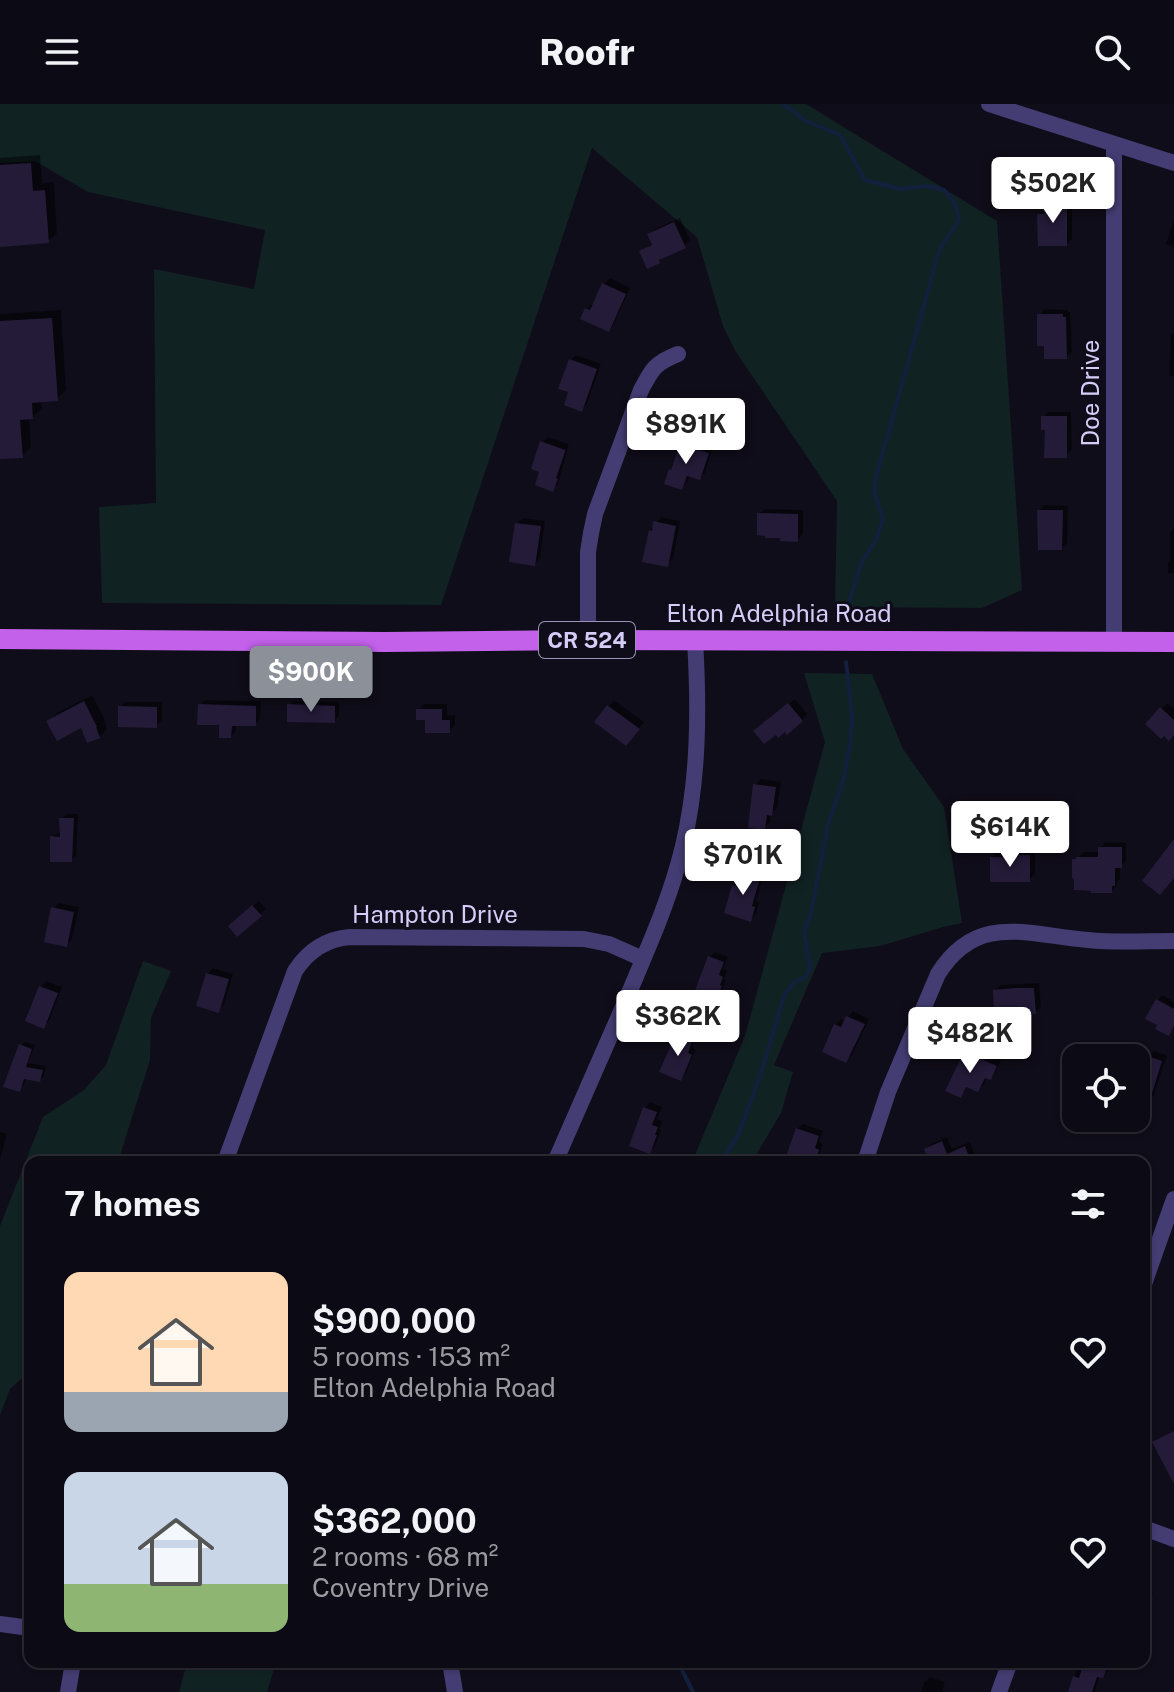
<!DOCTYPE html>
<html lang="en">
<head>
<meta charset="utf-8">
<style>
	:root { --surface:#0c0a14; --page:#1a1822; --text:#f1f3f6; --muted:#9a9aa0; --line:#2c2b34; --accent:#8c9099 }
	body { margin:0; font-family:"Public Sans",sans-serif; background:var(--page); color:var(--text); height:100vh; display:flex; flex-direction:column; font-size:30px; white-space:nowrap }
	* { box-sizing:border-box; margin:0 }
	p { font-size:26px; color:var(--muted) }
	.icon { flex:none; width:44px; height:44px; fill:none; stroke:currentColor; stroke-width:2; stroke-linecap:round; stroke-linejoin:round }
	.map { position:relative; flex:1; overflow:hidden }
	.panel { position:absolute; left:24px; top:1052px; width:1126px; height:512px; display:flex; flex-direction:column; background:var(--surface); border-radius:16px; box-shadow:0 2px 6px #0004,0 0 0 2px var(--line) }
	.panel>* { flex:none }
	.buttons { position:absolute; left:1062px; top:940px; display:grid; gap:16px }
	.buttons a { display:grid; place-items:center; width:88px; height:88px; border-radius:16px; background:var(--surface); box-shadow:0 2px 6px #0004,0 0 0 2px var(--line); font-size:40px }
	.price { position:absolute; translate:-50% -68px; padding:0 18px; border-radius:8px; background:#fff; color:#222; font-size:26px; line-height:52px; filter:drop-shadow(0 2px 4px #0008) }
	.price::after { content:''; position:absolute; left:50%; top:48px; width:24px; height:18px; margin-left:-12px; background:inherit; clip-path:polygon(0 0,100% 0,50% 100%) }
	.price.current { background:var(--accent); color:#fff }
	ul { padding:0; list-style:none }
	li { display:flex; align-items:center; gap:24px; height:200px; padding:0 40px }
	li span { display:grid; place-items:center; flex:none; width:224px; height:160px; border-radius:16px; color:#555 }
	li>.icon { margin-inline-start:auto }
	span .icon { width:96px; height:96px; fill:#fffc; stroke-width:1 }
	li b { font-size:34px }
	h2 { display:flex; justify-content:space-between; align-items:center; height:96px; padding:0 40px; font-size:34px }
	header { display:flex; justify-content:space-between; align-items:center; height:104px; padding:0 40px; background:var(--surface); font-size:36px; font-weight:800 }
	.map>svg:first-child { display:block }
</style>
</head>
<body>
<header><svg class="icon" aria-label="menu" viewBox="0 0 24 24"><path d="M4 6h16M4 12h16M4 18h16"/></svg>Roofr<svg class="icon" aria-label="search" viewBox="0 0 24 24"><circle cx="10" cy="10" r="6"/><path d="M15 15l6 6"/></svg></header>
<div class="map">
<svg width="1174" height="1588" viewBox="0 0 1174 1588">
	<rect width="100%" height="100%" fill="#100d1a"/>
	<path fill="#112223" d="M0,0H806L997,117L1022,486L982,504L835,503L837,397L736,248L723,222L697,133L592,44L441,501L102,499L99,403L156,399L154,165L254,185L265,126L88,88L35,57L0,59Z
		M804,569L872,570L903,645L944,703L962,819L943,823L880,842L822,849L774,961L793,968L781,1009L752,1058H692L745,932L825,638Z
		M143,857L171,867L151,914L150,956L118,1058H30V1267L10,1285L0,1311V1122L43,1013L84,986L106,961Z
		M187,1558H276L267,1588H179Z"/>
	<path fill="#0007" d="M40,51L42,79L54,78L57,129L48,137L0,141V54Z
		M1051,92H1072V135L1067,140L1039,111L1046,105V98Z
		M680,114L690,136L684,142L664,152L659,157L641,147L653,139L649,130L655,125Z
		M1174,115V143L1166,140Z
		M610,174L630,184L614,220L609,226L586,205L592,200L595,201L604,180Z
		M1045,205L1068,206V208H1070L1072,248L1066,253L1039,211Z
		M61,206L66,286L57,295L41,296L42,304L33,313L29,314L31,343L22,352L0,353V210Z
		M1174,228V272H1169L1171,231Z
		M576,251L601,260L587,300L581,306L571,287V256Z
		M1048,308H1071L1072,346L1066,352L1047,324L1043,313Z
		M548,333L569,340L558,380L553,385L542,338Z
		M687,335L713,343L705,369L699,374L690,371L687,378L682,384L670,366L675,362L682,341Z
		M1044,401L1068,402L1067,439L1062,444L1039,407Z
		M765,405L803,406V430L797,436L759,410Z
		M661,413L680,417L673,455L667,460L650,427Z
		M523,414L545,417L540,454L534,460L517,419Z
		M1174,424V469H1168V458L1170,456V428Z
		M92,591L104,614L107,625L99,633L83,622L49,617L57,609Z
		M795,595L807,610L802,616L761,621Z
		M205,596L261,597L260,615L255,620H236V627L231,632L221,619L200,601Z
		M614,596L644,618L632,634L596,618Z
		M293,597L339,598V612L334,617L289,601Z
		M125,598H162V616L156,622L120,603Z
		M1167,599L1174,605V634L1147,620Z
		M424,600H447V611H455V621L449,627L418,606Z
		M761,675L781,678L777,704L771,710L770,718L764,724L755,681Z
		M66,710H78L76,752L71,756L52,733L57,729H62L61,715Z
		M1105,738L1126,739V757L1120,763V775L1117,778V782L1111,787L1074,756L1084,748H1100V744Z
		M1035,747V770L1029,776L992,753L998,748Z
		M746,763L764,769L756,797L759,798L756,810L750,816L734,782L738,778L741,769Z
		M259,797L266,805L260,810L236,817Z
		M59,799L79,803L72,835L66,841L53,804Z
		M715,848L728,853L723,865L727,867L724,875L726,876L719,893L713,898L710,853Z
		M213,864L233,870L224,901L218,907L207,870Z
		M46,877L62,883L49,917L43,922L41,883Z
		M1039,879L1041,903L1035,908L995,887L1000,881Z
		M1163,891L1174,898V924L1168,929L1157,896Z
		M853,907L869,915L852,951L846,956L825,947L836,921L841,915L846,917Z
		M686,924L698,929L692,943L696,945L686,969L680,975L672,942Z
		M25,938L35,941L28,959L46,962L44,972L40,976L26,974L24,981L20,985V942Z
		M972,944L1001,956L996,968L991,974L987,972L984,981L978,986L968,982L961,992L966,949Z
		M1154,947L1167,951L1154,991L1148,997L1136,993V972L1145,962L1148,953Z
		M650,998L662,1003L657,1015L662,1017L659,1025L661,1026L655,1042L649,1048L645,1004Z
		M803,1020L823,1027L819,1038L823,1040L818,1055L816,1058H786L797,1025Z
		M0,1028L7,1030L0,1056Z
		M947,1033L952,1045L970,1038L978,1058H934L926,1045L931,1040Z
		M1149,1477L1153,1491L1144,1498V1479Z
		M1079,1558H1111L1108,1567L1103,1572L1100,1571L1095,1588H1070Z
		M930,1573L945,1578L942,1588H921L924,1578Z"/>
	<g fill="none" stroke-linecap="round" stroke-linejoin="round">
		<path stroke="#12203d" stroke-width="4" d="M783,0L806,17L840,31L865,76L901,85L927,82L944,86L955,100L959,116L940,144L876,373L874,388L883,415L876,436L861,459L845,512
			M720,1058L738,1032L759,975L785,889L795,878L806,873L810,863L804,828L811,809L828,721L844,674L851,635L852,611L846,558
			M673,1558L682,1566L693,1588"/>
	</g>
	<path fill="#241b38" d="M31,59L33,87L45,86L49,139L0,143V61Z
		M1044,97H1067V142H1038L1037,110H1044Z
		M674,118L686,144L659,156L660,159L647,165L639,147L652,141L647,130Z
		M602,179L626,190L609,228L580,215L585,204L590,206Z
		M1037,210H1063V213H1066L1067,255H1044V242H1037Z
		M52,214L58,297L32,299L33,315L20,316L23,354L0,355V217Z
		M569,255L597,265L582,308L564,301L568,288L558,285Z
		M1041,312H1067V354H1044L1045,326H1041Z
		M540,337L565,346V348L556,374L558,375L553,388L535,381L539,368L531,365Z
		M680,340L709,349L700,376L687,372L682,386L664,380L669,365L671,366Z
		M1037,406H1063L1062,446H1038Z
		M757,409L798,410V438L780,437V434H765V432L757,431Z
		M653,417L676,422L668,463L642,458L649,426L652,427Z
		M515,419L541,422L535,462L509,458Z
		M84,597L97,623H96L100,634L87,639L81,624L57,637L46,617Z
		M788,599L803,617L787,631L785,628L778,634L776,631L764,640L753,627Z
		M198,600L256,602V622H232L231,634H219V621H197Z
		M287,600L335,602V619L287,618Z
		M607,601L640,625L626,642L594,618Z
		M118,602L157,603V624L118,623Z
		M1160,603L1174,616V631L1169,637L1164,632L1161,635L1145,620Z
		M416,605H442V616H450V629H425V616H416Z
		M753,680L776,683L772,712L767,711L765,726L748,724Z
		M59,714H74L72,758H50V732L60,733Z
		M1174,735V774L1160,791L1142,777Z
		M1098,743H1122V764H1115V782H1112V789H1091V787L1074,786V776L1072,773V755H1076V753H1098Z
		M1019,751H1030V778H990V753H1019Z
		M739,768L760,774L752,802L755,803L751,818L724,809L732,781L735,782Z
		M252,801L262,812L237,833L228,822Z
		M51,803L74,808L67,843L44,838Z
		M708,852L724,858L719,871L723,873L720,881L722,882L714,901L693,892Z
		M206,869L229,875L219,909L196,902Z
		M39,882L58,889L44,925L25,917Z
		M1015,884H1034L1036,910L994,911L993,886Z
		M1156,895L1174,905V922L1169,932L1155,925L1157,921L1145,915Z
		M846,912L865,920L846,959L822,948L834,920L841,923Z
		M679,929L693,935L688,949L692,951L681,977L659,968L671,941L673,942Z
		M19,940L32,945L26,963L43,966L40,978L24,975L20,988L3,983Z
		M964,948L997,962L991,976L985,974L978,988L966,983L961,994L945,987Z
		M1147,952L1162,957L1149,999L1136,995V977Z
		M643,1003L657,1008L652,1021L658,1023L655,1031H657L650,1050L629,1042Z
		M796,1024L819,1032L815,1044L819,1046L815,1058H784Z
		M942,1037L947,1050L965,1042L971,1058H927L929,1057L924,1045Z
		M1174,1327V1380L1152,1338Z
		M1084,1558H1109L1103,1574L1097,1573L1092,1588H1068L1073,1572L1079,1574Z"/>
	<g fill="none" stroke-linecap="round" stroke-linejoin="round">
		<path stroke="#443d73" stroke-width="16" d="M989,0L1174,59
			M588,536V448L591,429L595,410L641,286C652,265 655,259 678,250
			M1114,537V40
			M225,1058L295,867C308,847 326,835 350,833L584,835L609,840L643,855
			M555,1058C579,1004 602,950 626,896C647,846 670,796 683,742C699,675 699,604 695,536
			M865,1058L888,988L938,870C977,808 1027,831 1088,836C1116,839 1145,837 1174,837
			M1144,1180L1174,1095
			M1144,1424L1174,1435
			M0,1520L30,1524
			M450,1558L455,1588
			M68,1588L73,1558
			M999,1588L1010,1558"/>
		<path stroke="#c361eb" stroke-width="20" d="M0,535L385,538L588,536L1174,538"/>
	</g>
	<g text-anchor="middle" stroke-width="6" stroke-linejoin="round" paint-order="stroke">
		<rect fill="#100d1a" stroke="#9a93b5" stroke-width="2" x="539" y="518" width="96" height="36" rx="6"/>
		<g font-size="22" font-weight="bold" fill="#d5ccf8">
			<text x="587" y="544">CR 524</text>
		</g>
		<g font-size="24" fill="#d5ccf8" stroke="#100d1a">
			<text transform="translate(1091 289) rotate(-90)" y="8">Doe Drive</text>
			<text x="779" y="518">Elton Adelphia Road</text>
			<text x="435" y="819">Hampton Drive</text>
		</g>
	</g>
</svg>
<div class="buttons">
<a><svg class="icon" aria-label="locate" viewBox="0 0 24 24"><circle cx="12" cy="12" r="6"/><path d="M12 2v4M12 18v4M2 12h4M18 12h4"/></svg></a>
</div>
<b class="price" style="left:1053px;top:121px">$502K</b>
<b class="price" style="left:686px;top:362px">$891K</b>
<b class="price current" style="left:311px;top:610px">$900K</b>
<b class="price" style="left:1010px;top:765px">$614K</b>
<b class="price" style="left:743px;top:793px">$701K</b>
<b class="price" style="left:678px;top:954px">$362K</b>
<b class="price" style="left:970px;top:971px">$482K</b>
<section class="panel">
<h2>7 homes<svg class="icon" aria-label="filters" viewBox="0 0 24 24"><path d="M4 7h16M4 17h16"/><circle cx="9" cy="7" r="2"/><circle cx="15" cy="17" r="2"/></svg></h2>
<ul>
<li><span style="background:linear-gradient(#ffd9b3 75%,#9aa5b1 0)"><svg class="icon" aria-label="home" viewBox="0 0 24 24"><path d="M3 11l9-7 9 7M6 9v11h12V9"/></svg></span><div><b>$900,000</b><p>5 rooms · 153 m²</p><p>Elton Adelphia Road</p></div><svg class="icon" aria-label="heart" viewBox="0 0 24 24"><path d="M12 20l-8-8c-3-5 5-10 8-4 3-6 11-1 8 4z"/></svg></li>
<li><span style="background:linear-gradient(#c9d6e8 70%,#8fb573 0)"><svg class="icon" aria-label="home" viewBox="0 0 24 24"><path d="M3 11l9-7 9 7M6 9v11h12V9"/></svg></span><div><b>$362,000</b><p>2 rooms · 68 m²</p><p>Coventry Drive</p></div><svg class="icon" aria-label="heart" viewBox="0 0 24 24"><path d="M12 20l-8-8c-3-5 5-10 8-4 3-6 11-1 8 4z"/></svg></li>
</ul>
</section>
</div>
</body>
</html>
